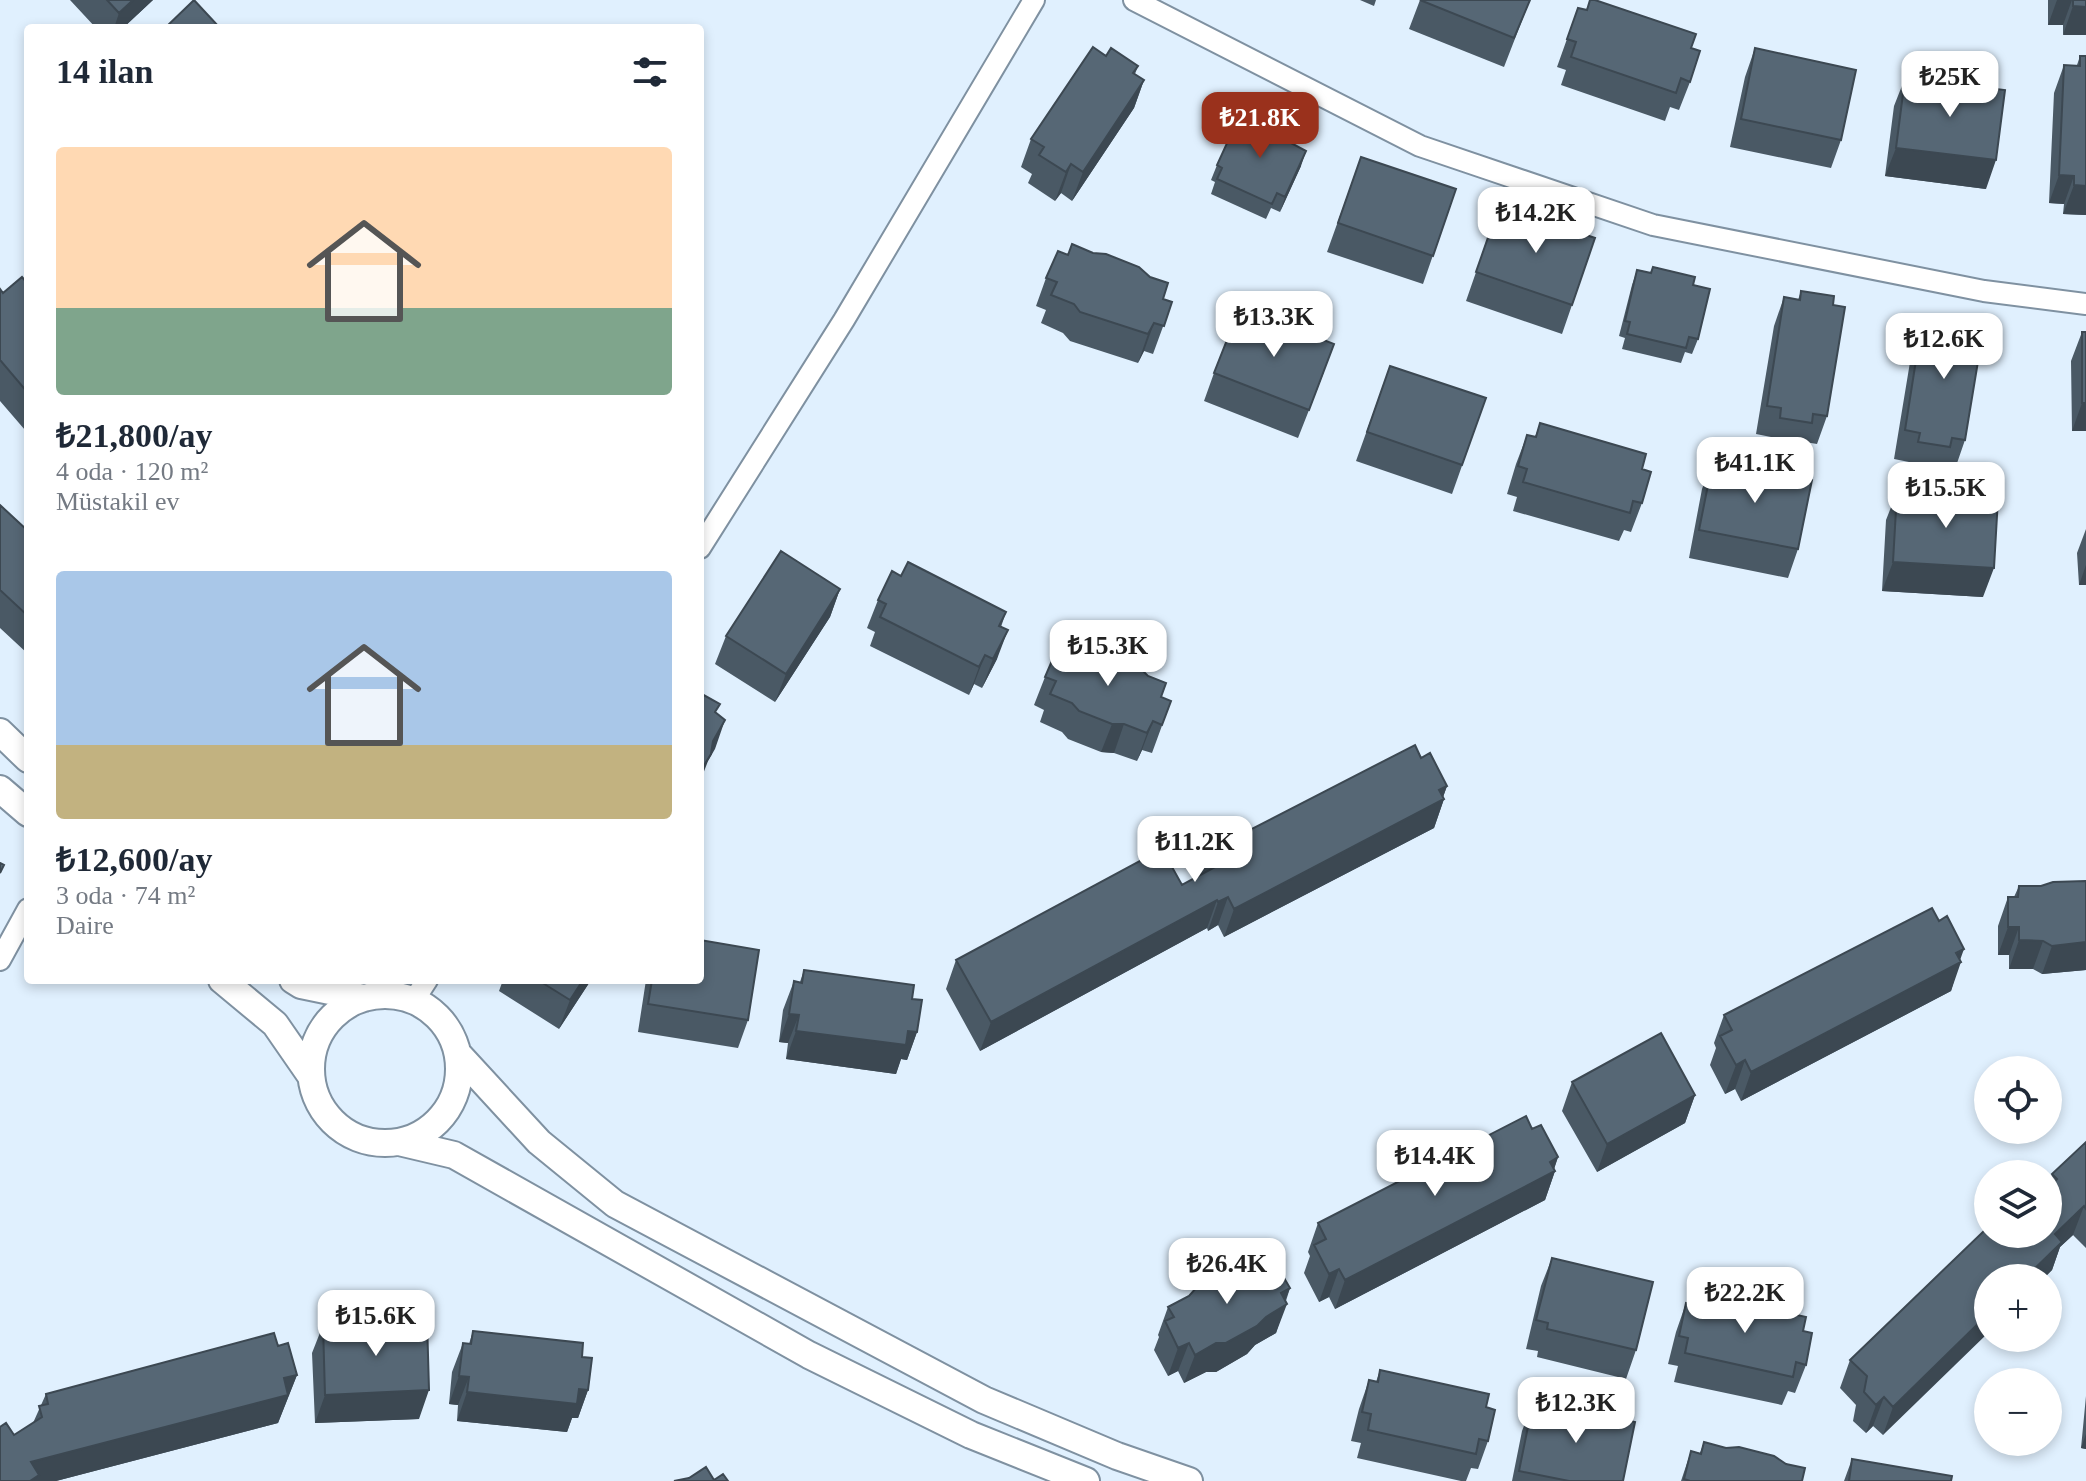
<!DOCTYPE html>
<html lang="tr">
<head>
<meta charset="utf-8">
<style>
	:root { --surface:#fff; --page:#f6f6f7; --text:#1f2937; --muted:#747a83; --accent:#9a311c }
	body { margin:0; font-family:"Times New Roman",serif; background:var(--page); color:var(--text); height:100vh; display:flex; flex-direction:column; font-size:30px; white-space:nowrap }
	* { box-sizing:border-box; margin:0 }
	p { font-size:26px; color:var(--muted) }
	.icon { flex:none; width:44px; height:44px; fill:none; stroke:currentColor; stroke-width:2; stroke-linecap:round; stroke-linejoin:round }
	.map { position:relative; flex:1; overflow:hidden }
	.sheet { position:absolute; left:24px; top:24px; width:680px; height:960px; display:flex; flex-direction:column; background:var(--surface); border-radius:8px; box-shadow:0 4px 12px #0003 }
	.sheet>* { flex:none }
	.tools { position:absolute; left:1974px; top:1056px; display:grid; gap:16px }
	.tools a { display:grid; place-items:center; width:88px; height:88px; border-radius:50%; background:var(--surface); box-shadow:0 4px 12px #0003; font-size:40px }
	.price { position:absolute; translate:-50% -68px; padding:0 18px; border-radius:16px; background:#fff; color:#222; font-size:26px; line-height:52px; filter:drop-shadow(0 2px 4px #0008) }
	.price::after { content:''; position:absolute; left:50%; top:48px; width:24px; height:18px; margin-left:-12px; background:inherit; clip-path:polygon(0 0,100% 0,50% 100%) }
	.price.selected { background:var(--accent); color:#fff }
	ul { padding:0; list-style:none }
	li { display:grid; align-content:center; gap:16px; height:424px; padding:0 32px }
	li span { display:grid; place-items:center; height:248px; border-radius:8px; color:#555 }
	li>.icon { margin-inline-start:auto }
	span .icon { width:144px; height:144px; fill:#fffc; stroke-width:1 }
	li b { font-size:34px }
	h2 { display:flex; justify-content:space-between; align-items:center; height:96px; padding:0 32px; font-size:34px }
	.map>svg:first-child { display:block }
</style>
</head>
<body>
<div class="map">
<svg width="2086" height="1481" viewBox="0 0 2086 1481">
	<rect width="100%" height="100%" fill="#e0f0fe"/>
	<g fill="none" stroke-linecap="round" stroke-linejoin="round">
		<defs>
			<path id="minor" d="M1134,0L1420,146L1653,225L1984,291L2086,304
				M700,548L844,320L1034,0
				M0,960L28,909
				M414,1000L427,980"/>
			<path id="tertiary" d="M0,732L28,759
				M0,789L28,813
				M222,980L275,1024L311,1076
				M293,980L301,985L364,998
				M311 1069a74 74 0 1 1 148 0a74 74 0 1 1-148 0Z
				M458,1054L539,1142L615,1204L984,1400L1117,1456L1189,1481
				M399,1142L454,1155L809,1355L971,1435L1086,1481"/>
		</defs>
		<use href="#minor" stroke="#7f91a1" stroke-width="24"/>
		<use href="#tertiary" stroke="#7f91a1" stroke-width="30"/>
		<use href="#minor" stroke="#fff" stroke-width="20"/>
		<use href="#tertiary" stroke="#fff" stroke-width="26"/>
	</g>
	<path fill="#4a5965" d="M70,0H153L123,28H96Z
		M1360,0H1376L1374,6Z
		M1420,0H1530L1504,67L1409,29Z
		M2048,0H2086L2063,35V25H2048Z
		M1578,8L1691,48L1690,82L1679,110L1670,107L1665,121L1561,85L1566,70L1557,67Z
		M1755,48L1841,140L1831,168L1730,147L1745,77Z
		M1106,56L1138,66L1135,74L1144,80L1134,108L1072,201L1061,193L1055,201L1028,183L1032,174L1021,167L1031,139Z
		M2080,56L2086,215L2063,214L2064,204L2049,203L2054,93L2064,65H2077Z
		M1905,78L1986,189L1885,176L1894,106Z
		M1252,124L1294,136L1291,144L1301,166L1280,212L1271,208L1266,219L1211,194L1215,182L1211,180L1217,165Z
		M1361,157L1456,189L1423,284L1327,252Z
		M1499,206L1572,305L1562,334L1466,301Z
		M1637,270L1693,285L1698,339L1692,354L1685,352L1681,363L1622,349L1625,338L1619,336L1632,285Z
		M1046,278L1163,299L1172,302L1153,354L1144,351L1138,363L1070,341L1063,333L1041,323L1046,310L1036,306Z
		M28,284V428L25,430L0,401V289L3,293Z
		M1801,291L1833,305L1827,416L1817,444L1805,442L1801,452L1769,446L1771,437L1756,434L1774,326L1784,297L1798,300Z
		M1940,315L1971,329L1965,440L1955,469L1943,467L1940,476L1908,471L1909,462L1894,459L1912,350L1922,322L1936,324Z
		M2082,332L2086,431H2072L2071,361Z
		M1390,366L1486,398L1452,494L1356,461Z
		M1324,372L1298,438L1204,401L1214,373Z
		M1540,423L1642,469V503L1631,532L1624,530L1619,541L1513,511L1517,497L1507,494L1516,464L1527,435L1535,437Z
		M1713,460L1798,549L1788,578L1689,558L1702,489Z
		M1897,492L1983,597L1882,591L1886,520Z
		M0,505L28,531V654L0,628Z
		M2086,529V585H2079L2077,553Z
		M901,576L1006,612L1001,627L997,659L982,688L974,684L969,695L870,646L875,632L867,628L878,600Z
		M840,589L830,617L775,702L715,664L726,636Z
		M1045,677L1161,697L1171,701L1152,753L1142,750L1137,761L1114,753L1101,752L1068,739L1062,732L1040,722L1044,710L1034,705Z
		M1421,758L1447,786L1443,797L1444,799L1434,828L1224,937L1218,925L1208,931L1207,928L980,1051L946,989L956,960L1182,885L1198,876L1207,852Z
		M2086,881V970L2042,974L2033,969H2009V955H1998V926L2008,897H2014L2019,886H2041Z
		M1960,960L1951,991L1741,1101L1735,1089L1725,1094L1710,1065L1716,1048L1714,1043L1724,1015Z
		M804,970L912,999L917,1032L907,1060L901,1059L896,1074L786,1059L788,1043L779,1042L783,1010L794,981L800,982Z
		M503,980H591L559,1029L499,991Z
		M646,980H700L748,1020L738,1048L638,1032Z
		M1572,1082L1695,1095L1685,1123L1597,1172L1562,1111Z
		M1532,1129L1558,1157L1554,1169L1555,1171L1545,1200L1335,1309L1329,1297L1319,1302L1304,1273L1310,1256L1308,1252L1318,1223Z
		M2086,1142V1248L2073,1235L2060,1247L2052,1270L2044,1278H1988L1883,1435L1873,1426L1866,1433L1853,1421L1856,1405L1840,1388L1850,1360L2048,1234V1184L2052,1174Z
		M1552,1258L1636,1350L1626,1379L1537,1357L1538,1351L1526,1349L1541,1286Z
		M1268,1271L1290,1288L1276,1333L1255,1345L1247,1354L1216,1372H1206L1184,1383L1178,1371L1168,1376L1154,1350L1159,1337L1158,1335L1168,1307L1189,1296Z
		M1698,1293L1803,1331L1806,1365L1795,1393L1788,1391L1782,1405L1674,1382L1678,1366L1668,1364L1676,1332L1686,1303L1693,1305Z
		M323,1325L419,1419L315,1423L312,1353Z
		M473,1331L582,1357L588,1390L578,1418H572L567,1432L457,1421L458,1405L449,1404L452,1372L463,1343L469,1344Z
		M278,1346L297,1375L278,1423L56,1481H0L14,1435L33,1423L46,1394Z
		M1380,1370L1486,1407L1488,1441L1478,1469L1471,1468L1466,1481H1461L1357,1458L1361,1443L1351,1441L1359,1409L1369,1380L1376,1382Z
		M2086,1396V1449L2081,1448Z
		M1533,1402L1623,1481H1512L1522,1431Z
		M1704,1442L1802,1481H1681L1691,1451L1700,1453Z
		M1852,1459L1951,1481H1844Z"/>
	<path fill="#3c4852" d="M133,0H153L123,28H114L119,13Z
		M2057,0H2072L2063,25H2048Z
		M2073,6L2086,7V35H2063Z
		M1144,80L1134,108L1072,201L1083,172Z
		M1896,148L1996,160L1986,189L1885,176Z
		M1306,151L1301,166L1280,212L1285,197Z
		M1071,164L1061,193L1055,201L1066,172Z
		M2059,175L2074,176L2064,204L2049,203Z
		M2074,185L2086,186V215L2063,214Z
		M1154,323L1144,351L1138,363L1148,334Z
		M2082,403H2086V431H2072Z
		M1893,562L1994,568L1983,597L1882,591Z
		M2086,565V585H2079Z
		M840,589L830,617L775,702L786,674Z
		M1008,630L997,659L982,688L993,659Z
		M985,655L974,684L969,695L979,667Z
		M725,720L715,749L708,761L700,782V772L713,741Z
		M1153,721L1142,750L1137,761L1147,733Z
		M1112,724H1124L1114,753L1101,752Z
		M1447,786L1442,800L1444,799L1434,828L1224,937L1234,909Z
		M1228,897L1218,925L1208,931L1218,902Z
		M1217,900L1207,928L980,1051L991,1022Z
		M2008,927H2019L2009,955H1998Z
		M2019,940L2043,941L2033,969H2009Z
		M2086,942V970L2042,974L2052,946Z
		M1964,949L1959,963L1961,962L1951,991L1741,1101L1751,1072Z
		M583,980H591L559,1029L570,1000Z
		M789,1014L799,1015L788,1043L779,1042Z
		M796,1031H908L917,1032L907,1060L901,1059L896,1074L786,1059Z
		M1745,1060L1735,1089L1725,1094L1736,1065Z
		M1695,1095L1685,1123L1597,1172L1607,1144Z
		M1558,1157L1553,1172L1555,1171L1545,1200L1335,1309L1345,1280Z
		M2084,1206L2073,1235L2060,1247L2052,1270L2044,1278H2025L2055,1234Z
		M1339,1269L1329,1297L1319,1302L1329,1274Z
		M1290,1288L1283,1306L1287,1304L1276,1333L1255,1345L1247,1354L1216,1372H1206L1184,1383L1195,1355Z
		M1988,1314V1333L1883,1435L1893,1407Z
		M1189,1343L1178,1371L1168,1376L1178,1348Z
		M297,1375L278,1423L56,1481H24L31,1462L284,1378Z
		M459,1376L469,1377L458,1405L449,1404Z
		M579,1389L588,1390L578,1418H572L567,1432L457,1421L467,1392Z
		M429,1390L419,1419L315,1423L325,1395Z
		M1884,1397L1873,1426L1866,1433L1876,1405Z
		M2086,1434V1449L2081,1448Z"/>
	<path fill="#566775" stroke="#3c4852" stroke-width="2" d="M107,0H133L119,13Z
		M194,0L220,28H165Z
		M1420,0H1530L1514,38Z
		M1590,0H1595L1696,34L1691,48L1700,51L1690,82L1681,78L1676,93L1571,57L1576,42L1567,39L1578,8L1587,10Z
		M2073,0H2086V7L2073,6Z
		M1093,47L1106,56L1111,48L1138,66L1133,73L1144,80L1083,172L1071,164L1066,172L1039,155L1044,147L1031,139Z
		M1755,48L1856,70L1841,140L1741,119Z
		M2080,56H2086V186L2074,185V176L2059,175L2064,65L2080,66Z
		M1905,78L2005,90L1996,160L1896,148Z
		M1239,117L1252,124L1255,117L1294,136L1291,143L1306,151L1285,197L1277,193L1272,204L1217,179L1222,168L1217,165Z
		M1361,157L1456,189L1433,256L1338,223Z
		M1499,206L1595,238L1572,305L1476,272Z
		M1072,244L1093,253L1106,254L1139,267L1150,277L1168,283L1163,299L1172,302L1164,326L1154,323L1148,334L1080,312L1074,304L1051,295L1057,282L1046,278L1058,251L1068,255Z
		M1653,267L1695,277L1693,285L1710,289L1698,339L1689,337L1686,348L1627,334L1630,322L1625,321L1637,270L1651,273Z
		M22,277L28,284V393L0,360V289L3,293Z
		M1801,291L1834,296L1833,305L1845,307L1827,416L1813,414L1812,423L1780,418L1781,408L1767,406L1784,297L1800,300Z
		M1240,307L1334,344L1309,410L1214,373Z
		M1940,315L1972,320L1971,329L1983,331L1965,440L1952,438L1950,447L1918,442L1920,433L1905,430L1922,322L1938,325Z
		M2082,332H2086V403H2082Z
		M1390,366L1486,398L1462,465L1367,432Z
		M1540,423L1646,454L1642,469L1651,472L1642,503L1633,501L1630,513L1523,482L1527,469L1518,466L1527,435L1536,437Z
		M1713,460L1812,480L1798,549L1699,530Z
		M1897,492L1998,498L1994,568L1893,562Z
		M0,505L28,531V616L0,590Z
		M781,551L840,589L786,674L726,636Z
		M908,562L1006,612L999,626L1008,630L993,659L985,655L979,667L880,617L886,604L878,600L892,571L901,576Z
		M1071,643L1092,652L1104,653L1138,666L1148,676L1166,683L1161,697L1171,701L1162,725L1153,721L1147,733L1124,724H1112L1079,711L1072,703L1050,694L1056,681L1045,677L1057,649L1066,653Z
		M700,693L720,704L715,712L725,720L713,741L711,754L700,772Z
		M1415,745L1421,758L1430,753L1447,786L1439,790L1444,799L1234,909L1228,897L1218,902L1217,900L991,1022L956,960L1162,849L1182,885L1215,867L1207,852Z
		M0,863L4,865L0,873Z
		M2086,881V942L2052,946L2043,941L2019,940V927H2008V897H2018L2019,886H2041L2053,882Z
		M1932,908L1939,921L1947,916L1964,949L1956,953L1961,962L1751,1072L1745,1060L1736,1065L1720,1036L1732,1030L1724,1015Z
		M700,940L759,950L748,1020L648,1004L652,980H700Z
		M804,970L914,985L912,999L922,1000L917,1032L908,1031L906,1045L796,1031L799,1015L789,1014L794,981L802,983Z
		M538,980H583L570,1000Z
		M1661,1033L1695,1095L1607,1144L1572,1082Z
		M1526,1116L1532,1129L1541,1125L1558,1157L1550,1162L1555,1171L1345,1280L1339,1269L1329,1274L1314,1245L1326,1239L1318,1223Z
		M2086,1142V1209L2084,1206L2055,1234L2062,1242L2025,1278H1988V1314L1893,1407L1884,1397L1876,1405L1864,1392L1867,1376L1850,1360L1988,1227V1234H2048V1189L2057,1179L2052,1174Z
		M1259,1258L1268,1271L1277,1266L1290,1288L1281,1293L1287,1304L1266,1317L1257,1326L1226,1343H1216L1195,1355L1189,1343L1178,1348L1165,1321L1174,1317L1168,1307L1189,1296L1197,1287L1228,1269L1243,1268Z
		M1552,1258L1653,1282L1636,1350L1547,1329L1548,1323L1536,1320Z
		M1698,1293L1806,1317L1803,1331L1812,1333L1806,1365L1796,1362L1793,1377L1685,1353L1688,1338L1679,1336L1686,1303L1695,1305Z
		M427,1320L429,1390L325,1395L323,1325Z
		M473,1331L583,1343L582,1357L592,1358L588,1390L579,1389L577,1404L467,1392L469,1377L459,1376L463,1343L471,1344Z
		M274,1333L278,1346L288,1343L297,1375L284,1378L288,1395L31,1462L39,1475L30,1481H0V1427L6,1423L14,1435L42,1417L39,1406L48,1404L46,1394Z
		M1380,1370L1489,1394L1486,1407L1495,1410L1488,1441L1479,1439L1476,1454L1368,1430L1371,1414L1362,1412L1369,1380L1378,1382Z
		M1533,1402L1635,1422L1623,1481H1569L1519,1471Z
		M1704,1442L1726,1448L1739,1447L1774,1456L1786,1464L1805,1468L1802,1481H1690L1684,1479L1691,1451L1701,1454Z
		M1852,1459L1952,1476L1951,1481H1849Z
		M706,1467L714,1480L723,1474L728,1481H674L689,1478Z"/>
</svg>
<div class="tools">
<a><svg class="icon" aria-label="locate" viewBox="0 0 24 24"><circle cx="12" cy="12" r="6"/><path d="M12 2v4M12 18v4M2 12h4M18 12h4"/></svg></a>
<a><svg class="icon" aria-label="layers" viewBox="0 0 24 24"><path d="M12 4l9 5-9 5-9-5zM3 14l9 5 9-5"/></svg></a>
<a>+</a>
<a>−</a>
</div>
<b class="price" style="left:1950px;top:119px">₺25K</b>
<b class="price selected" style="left:1260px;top:160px">₺21.8K</b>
<b class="price" style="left:1536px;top:255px">₺14.2K</b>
<b class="price" style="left:1274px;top:359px">₺13.3K</b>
<b class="price" style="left:1944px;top:381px">₺12.6K</b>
<b class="price" style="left:1755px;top:505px">₺41.1K</b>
<b class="price" style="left:1946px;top:530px">₺15.5K</b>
<b class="price" style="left:1108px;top:688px">₺15.3K</b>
<b class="price" style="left:1195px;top:884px">₺11.2K</b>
<b class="price" style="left:1435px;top:1198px">₺14.4K</b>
<b class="price" style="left:1227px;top:1306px">₺26.4K</b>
<b class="price" style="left:1745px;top:1335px">₺22.2K</b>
<b class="price" style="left:376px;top:1358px">₺15.6K</b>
<b class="price" style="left:1576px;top:1445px">₺12.3K</b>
<section class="sheet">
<h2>14 ilan<svg class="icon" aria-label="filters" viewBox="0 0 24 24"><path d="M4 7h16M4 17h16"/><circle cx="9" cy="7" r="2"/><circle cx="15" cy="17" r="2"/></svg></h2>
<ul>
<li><span style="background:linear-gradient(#ffd9b3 65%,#7fa58c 0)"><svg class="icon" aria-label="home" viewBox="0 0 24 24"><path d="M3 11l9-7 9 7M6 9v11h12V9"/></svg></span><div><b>₺21,800/ay</b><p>4 oda · 120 m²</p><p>Müstakil ev</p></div></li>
<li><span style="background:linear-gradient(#a9c7e8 70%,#c2b280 0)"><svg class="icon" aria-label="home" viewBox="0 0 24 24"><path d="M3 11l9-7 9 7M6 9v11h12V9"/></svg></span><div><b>₺12,600/ay</b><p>3 oda · 74 m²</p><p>Daire</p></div></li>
</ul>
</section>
</div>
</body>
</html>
